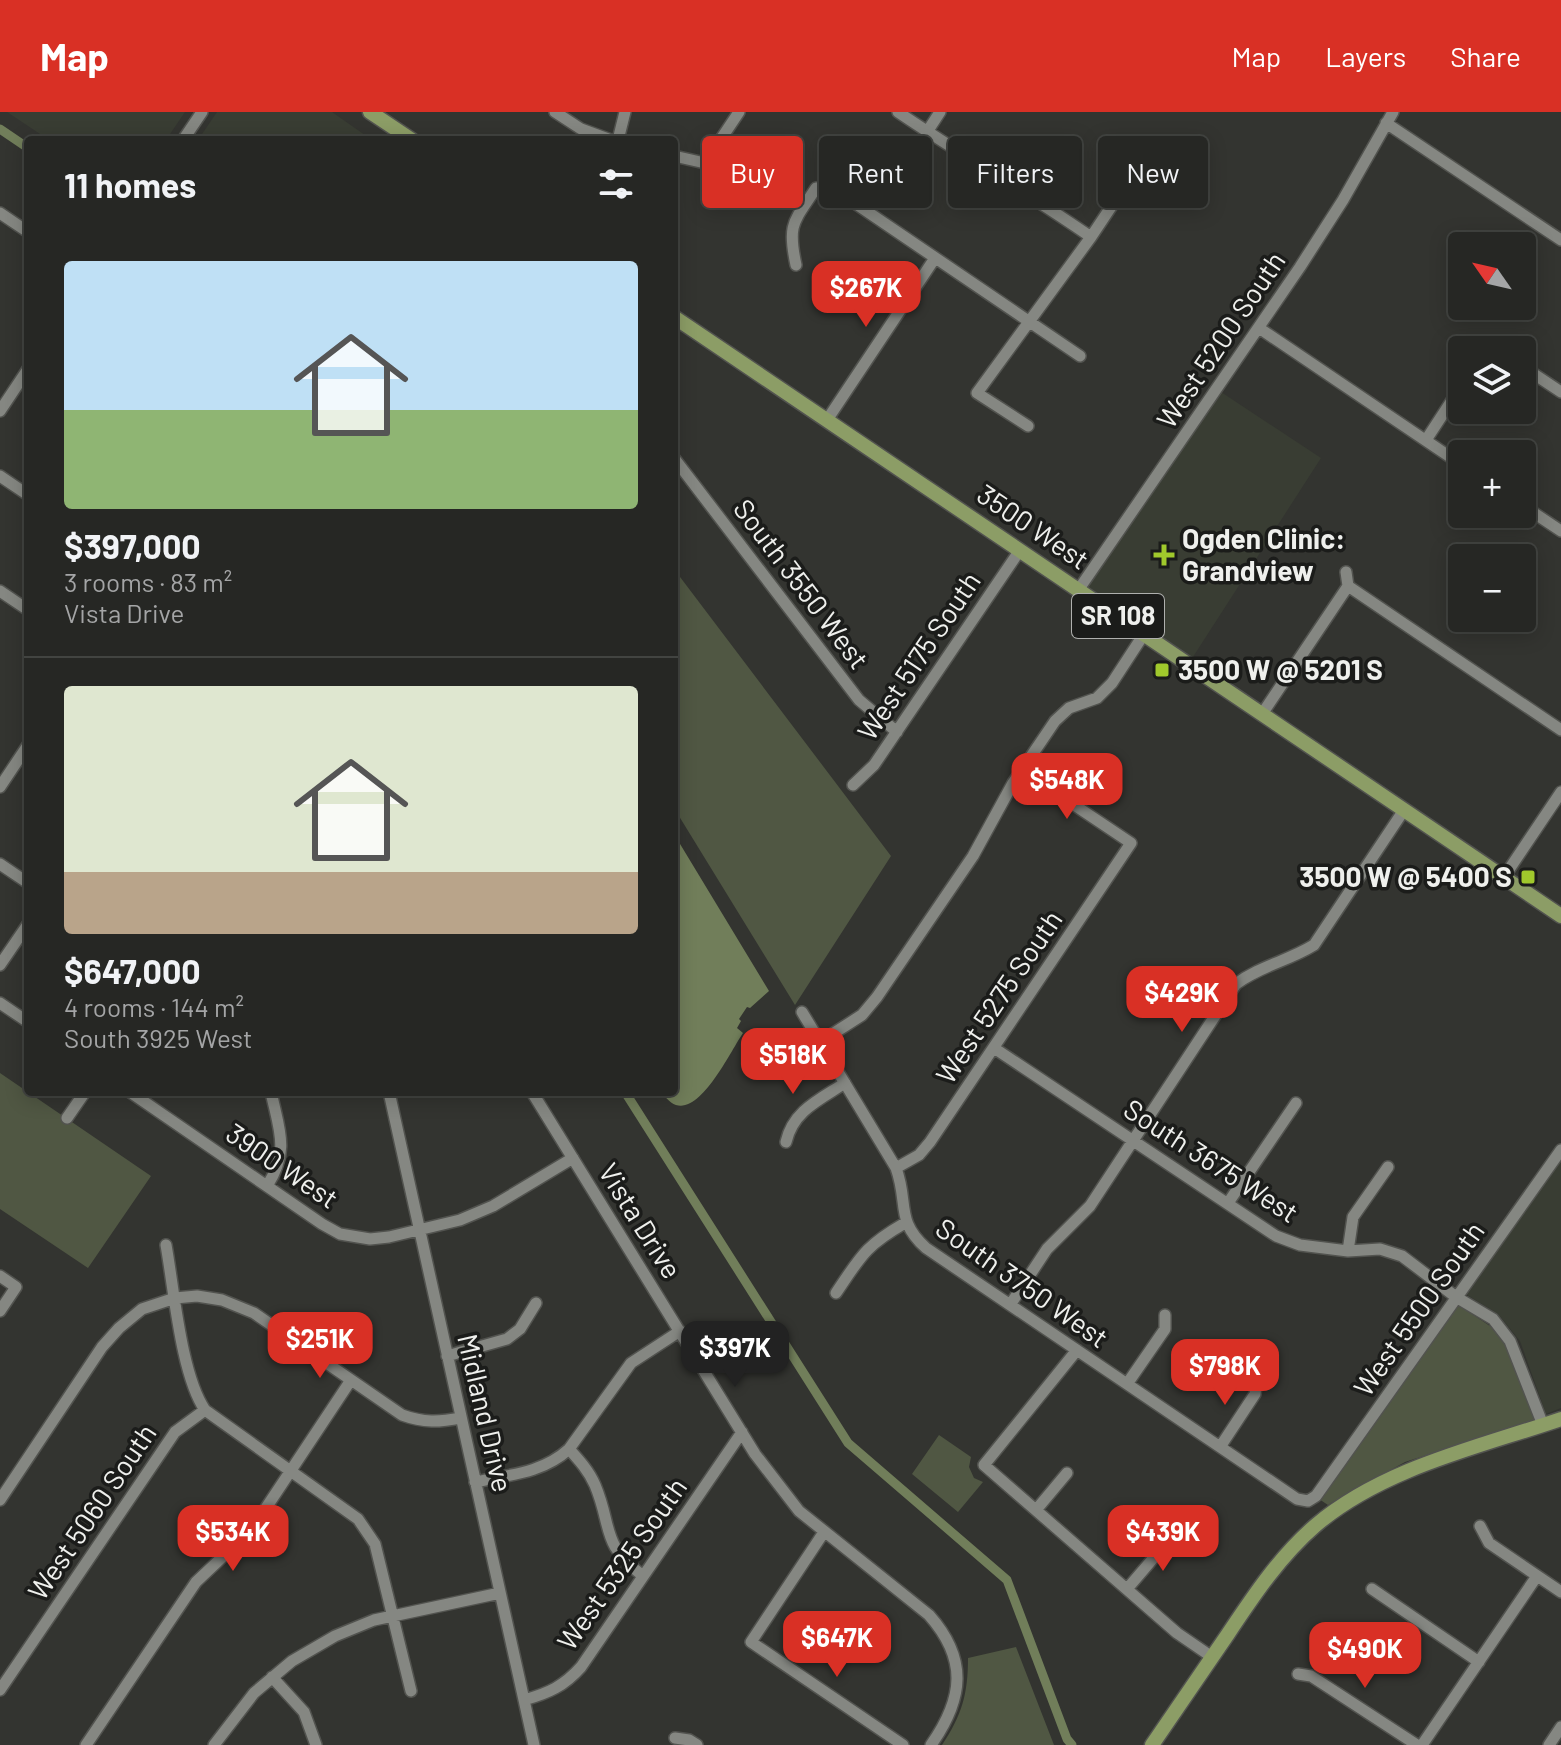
<!DOCTYPE html>
<html lang="en">
<head>
<meta charset="utf-8">
<style>
	:root { --surface:#262724; --page:#2e2f2c; --text:#f1f3f6; --muted:#a4a5a6; --line:#424441; --accent:#d93025 }
	body { margin:0; font-family:Barlow,sans-serif; background:var(--page); color:var(--text); height:100vh; display:flex; flex-direction:column; font-size:30px; white-space:nowrap }
	* { box-sizing:border-box; margin:0 }
	p { font-size:26px; color:var(--muted) }
	.icon { flex:none; width:44px; height:44px; fill:none; stroke:currentColor; stroke-width:2; stroke-linecap:round; stroke-linejoin:round }
	.map { position:relative; flex:1; overflow:hidden }
	.details { position:absolute; left:24px; top:24px; width:654px; height:960px; display:flex; flex-direction:column; background:var(--surface); border-radius:8px; box-shadow:0 4px 20px #0003,0 0 0 2px var(--line) }
	.details>* { flex:none }
	.banner { position:absolute; left:702px; top:24px; width:738px; height:72px; display:flex; gap:16px }
	.needle { width:52px; rotate:304deg }
	.fabs { position:absolute; left:1448px; top:120px; display:grid; gap:16px }
	.fabs a { display:grid; place-items:center; width:88px; height:88px; border-radius:8px; background:var(--surface); box-shadow:0 4px 20px #0003,0 0 0 2px var(--line); font-size:40px }
	.price { position:absolute; translate:-50% -68px; padding:0 18px; border-radius:16px; background:var(--accent); color:#fff; font-size:26px; line-height:52px; filter:drop-shadow(0 2px 4px #0008) }
	.price::after { content:''; position:absolute; left:50%; top:48px; width:24px; height:18px; margin-left:-12px; background:inherit; clip-path:polygon(0 0,100% 0,50% 100%) }
	.price.current { background:#222; color:#fff }
	ul { padding:0; list-style:none }
	li { display:grid; align-content:center; gap:16px; height:424px; padding:0 40px }
	li+li { border-top:2px solid var(--line) }
	li span { display:grid; place-items:center; height:248px; border-radius:8px; color:#555 }
	li>.icon { margin-inline-start:auto }
	span .icon { width:144px; height:144px; fill:#fffc; stroke-width:1 }
	li b { font-size:34px }
	h2 { display:flex; justify-content:space-between; align-items:center; height:96px; padding:0 40px; font-size:34px }
	.pill { padding:0 28px; border-radius:8px; background:var(--surface); box-shadow:0 4px 20px #0003,0 0 0 2px var(--line); font-size:28px; line-height:72px }
	.pill.current { background:var(--accent); color:#fff }
	header { display:flex; align-items:center; gap:48px; box-sizing:border-box; height:112px; padding:0 40px; background:var(--accent); color:#fff }
	header strong { font-size:38px }
	nav { display:flex; gap:44px; margin-inline-start:auto; font-size:28px }
	.map>svg:first-child { display:block }
</style>
</head>
<body>
<header>
<strong>Map</strong>
<nav><a>Map</a><a>Layers</a><a>Share</a></nav>
</header>
<div class="map">
<svg width="1561" height="1633" viewBox="0 0 1561 1633">
	<rect width="100%" height="100%" fill="#333430"/>
	<path fill="#393d33" d="M7,0H185L166,28H49Z
		M217,0H332L372,28H198Z
		M1215,276L1321,346L1191,548L1080,474Z
		M1561,1048V1296L1546,1302L1520,1229L1498,1202L1467,1183Z"/>
	<path fill="#505743" d="M674,457L891,744L795,893L674,696Z
		M0,961L151,1064L88,1156L0,1097Z
		M1454,1190L1490,1214L1512,1237L1536,1308L1405,1350L1328,1393L1319,1387Z
		M939,1323L971,1345L969,1355L974,1366L983,1370L958,1400L912,1362Z
		M1016,1535L1054,1633H942C962,1603 968,1582 968,1546Z"/>
	<path fill="#717e5a" d="M674,722L769,879L750,896L747,895L739,907L741,909L737,916L743,921C728,943 690,1026 662,980H674Z"/>
	<g fill="none" stroke-linecap="round" stroke-linejoin="round">
		<path stroke="#717e5a" stroke-width="9" d="M0,17L28,36
			M625,980L848,1331L1007,1468L1067,1627L1072,1633"/>
		<defs>
			<path id="minor" d="M555,0L581,17L611,28
				M898,0C961,43 1028,81 1091,125
				M1386,11L1561,128
				M927,20L940,0
				M183,28L202,0
				M618,28L625,0
				M674,44L705,51L739,0
				M0,101L28,120
				M796,153C787,111 794,110 816,76L831,75L1080,244
				M1259,216L1462,353
				M1485,238L1489,232L1499,238
				M1522,254L1561,280
				M0,299L28,257
				M827,308L935,146
				M1028,314L977,281L1091,125L1149,38
				M1426,328L1462,273
				M674,346L859,588L897,620
				M0,364L28,383
				M1522,393L1561,419
				M1346,460L1348,474
				M1348,474L1561,618
				M1079,477L1300,155L1343,88L1393,0
				M0,479L28,498
				M1262,602L1348,474
				M853,673L874,653L1020,438
				M0,675L28,633
				M0,752L28,771
				M1504,765L1561,680
				M0,853L28,812
				M0,891L28,910
				M802,900L896,1056C909,1092 895,1108 926,1136L1297,1387L1308,1389L1316,1384L1561,1038
				M820,930L862,903L877,885L973,744L1013,671L1055,609L1069,596L1097,586L1112,571L1144,522
				M994,936L1276,1124L1300,1133L1348,1139L1380,1137L1402,1144L1456,1185L1493,1207L1510,1229L1543,1313
				M130,980L322,1112L340,1122L370,1127L389,1125L460,1108L493,1094L573,1046
				M389,980L534,1633
				M532,980L755,1342L799,1399L929,1503C968,1547 964,1586 931,1633
				M67,1006L85,980
				M786,1030C793,999 819,988 845,971
				M896,1056L919,1043L930,1030L1131,731L1022,658
				M267,1074C290,1038 279,1018 271,980
				M1228,1091L1296,991
				M166,1133C174,1177 181,1263 205,1298L358,1407L375,1432L411,1579
				M1348,1139L1353,1105L1388,1055
				M0,1164L16,1175L0,1199
				M836,1181C861,1144 865,1134 905,1111
				M1010,1193L1047,1137L1090,1094L1236,872C1260,854 1288,849 1314,833L1404,698
				M1077,1238L984,1353L1177,1521L1212,1545
				M447,1244L507,1227L520,1217L536,1191
				M1127,1272L1165,1217V1203
				M1220,1335L1255,1282L1257,1265
				M569,1337C579,1348 589,1359 595,1373C613,1416 600,1431 643,1464
				M475,1370C509,1363 543,1361 569,1337L631,1251L680,1219
				M0,1388L102,1235L119,1216L142,1197L175,1186L197,1184L222,1188L254,1201L402,1303C424,1311 439,1310 461,1306
				M1036,1398L1067,1361
				M1480,1414L1489,1431L1561,1480
				M824,1420L751,1530L903,1633
				M1127,1477L1157,1442L1160,1426
				M1372,1477L1479,1550
				M1298,1562L1311,1564L1417,1633
				M272,1565L304,1600L316,1633
				M0,1578L175,1320L205,1298
				M524,1588C549,1581 564,1574 581,1555L742,1320
				M675,1626L689,1628L697,1633
				M86,1633L196,1470L252,1417L351,1268
				M214,1633L254,1581L292,1549L335,1524L374,1508L500,1481
				M1422,1633L1537,1464
				M1549,1633L1561,1615"/>
			<path id="major" d="M370,0L412,28
				M674,205L1561,804
				M1152,1633C1177,1596 1203,1559 1228,1522C1254,1483 1280,1444 1316,1413C1383,1356 1479,1335 1561,1307"/>
		</defs>
		<use href="#minor" stroke="#52534f" stroke-width="14"/>
		<use href="#major" stroke="#52534f" stroke-width="17"/>
		<use href="#minor" stroke="#858782" stroke-width="11"/>
		<use href="#major" stroke="#8c9d66" stroke-width="14"/>
	</g>
	<g fill="#a0c92c" stroke="#1b1c1a" stroke-width="3">
		<path d="M1160 431h8v8h8v8h-8v8h-8v-8h-8v-8h8z"/>
		<rect x="1154" y="550" width="16" height="16" rx="4"/>
		<rect x="1520" y="757" width="16" height="16" rx="4"/>
	</g>
	<g text-anchor="middle" stroke-width="7" stroke-linejoin="round" paint-order="stroke">
		<rect fill="#1b1c1a" stroke="#afb0ae" stroke-width="2" x="1072" y="482" width="92" height="44" rx="6"/>
		<g font-size="26" font-weight="bold" fill="#eff0ed">
			<text x="1118" y="513">SR 108</text>
		</g>
		<g font-size="28" fill="#eff0ed" stroke="#1b1c1a">
			<text transform="translate(1221 228) rotate(-56)" y="10">West 5200 South</text>
			<text transform="translate(1033 415) rotate(34)" y="10">3500 West</text>
			<text transform="translate(801 472) rotate(53)" y="10">South 3550 West</text>
			<text transform="translate(919 544) rotate(-56)" y="10">West 5175 South</text>
			<text transform="translate(999 885) rotate(-56)" y="10">West 5275 South</text>
			<text transform="translate(1211 1049) rotate(33)" y="10">South 3675 West</text>
			<text transform="translate(282 1054) rotate(34)" y="10">3900 West</text>
			<text transform="translate(640 1109) rotate(58)" y="10">Vista Drive</text>
			<text transform="translate(1022 1171) rotate(35)" y="10">South 3750 West</text>
			<text transform="translate(1419 1197) rotate(-55)" y="10">West 5500 South</text>
			<text transform="translate(485 1301) rotate(77)" y="10">Midland Drive</text>
			<text transform="translate(92 1400) rotate(-56)" y="10">West 5060 South</text>
			<text transform="translate(622 1452) rotate(-55)" y="10">West 5325 South</text>
		</g>
		<g font-size="28" font-weight="bold" fill="#eff0ed" stroke="#1b1c1a" text-anchor="start">
			<text x="1182" y="437">Ogden Clinic:<tspan x="1182" dy="32">Grandview</tspan></text>
			<text x="1178" y="568">3500 W @ 5201 S</text>
			<text x="1512" y="775" text-anchor="end">3500 W @ 5400 S</text>
		</g>
	</g>
</svg>
<div class="fabs">
<a><svg class="needle" viewBox="-14 -14 28 28"><path d="M0-13l5 13h-10z" fill="#e53935"/><path d="M0 13l5-13h-10z" fill="#a4a5a6"/></svg></a>
<a><svg class="icon" aria-label="layers" viewBox="0 0 24 24"><path d="M12 4l9 5-9 5-9-5zM3 14l9 5 9-5"/></svg></a>
<a>+</a>
<a>−</a>
</div>
<b class="price" style="left:866px;top:217px">$267K</b>
<b class="price" style="left:1067px;top:709px">$548K</b>
<b class="price" style="left:1182px;top:922px">$429K</b>
<b class="price" style="left:793px;top:984px">$518K</b>
<b class="price" style="left:320px;top:1268px">$251K</b>
<b class="price current" style="left:735px;top:1277px">$397K</b>
<b class="price" style="left:1225px;top:1295px">$798K</b>
<b class="price" style="left:233px;top:1461px">$534K</b>
<b class="price" style="left:1163px;top:1461px">$439K</b>
<b class="price" style="left:837px;top:1567px">$647K</b>
<b class="price" style="left:1365px;top:1578px">$490K</b>
<div class="banner">
<a class="pill current">Buy</a>
<a class="pill">Rent</a>
<a class="pill">Filters</a>
<a class="pill">New</a>
</div>
<section class="details">
<h2>11 homes<svg class="icon" aria-label="filters" viewBox="0 0 24 24"><path d="M4 7h16M4 17h16"/><circle cx="9" cy="7" r="2"/><circle cx="15" cy="17" r="2"/></svg></h2>
<ul>
<li><span style="background:linear-gradient(#bfe0f5 60%,#8fb573 0)"><svg class="icon" aria-label="home" viewBox="0 0 24 24"><path d="M3 11l9-7 9 7M6 9v11h12V9"/></svg></span><div><b>$397,000</b><p>3 rooms · 83 m²</p><p>Vista Drive</p></div></li>
<li><span style="background:linear-gradient(#dfe7d0 75%,#b9a48a 0)"><svg class="icon" aria-label="home" viewBox="0 0 24 24"><path d="M3 11l9-7 9 7M6 9v11h12V9"/></svg></span><div><b>$647,000</b><p>4 rooms · 144 m²</p><p>South 3925 West</p></div></li>
</ul>
</section>
</div>
</body>
</html>
